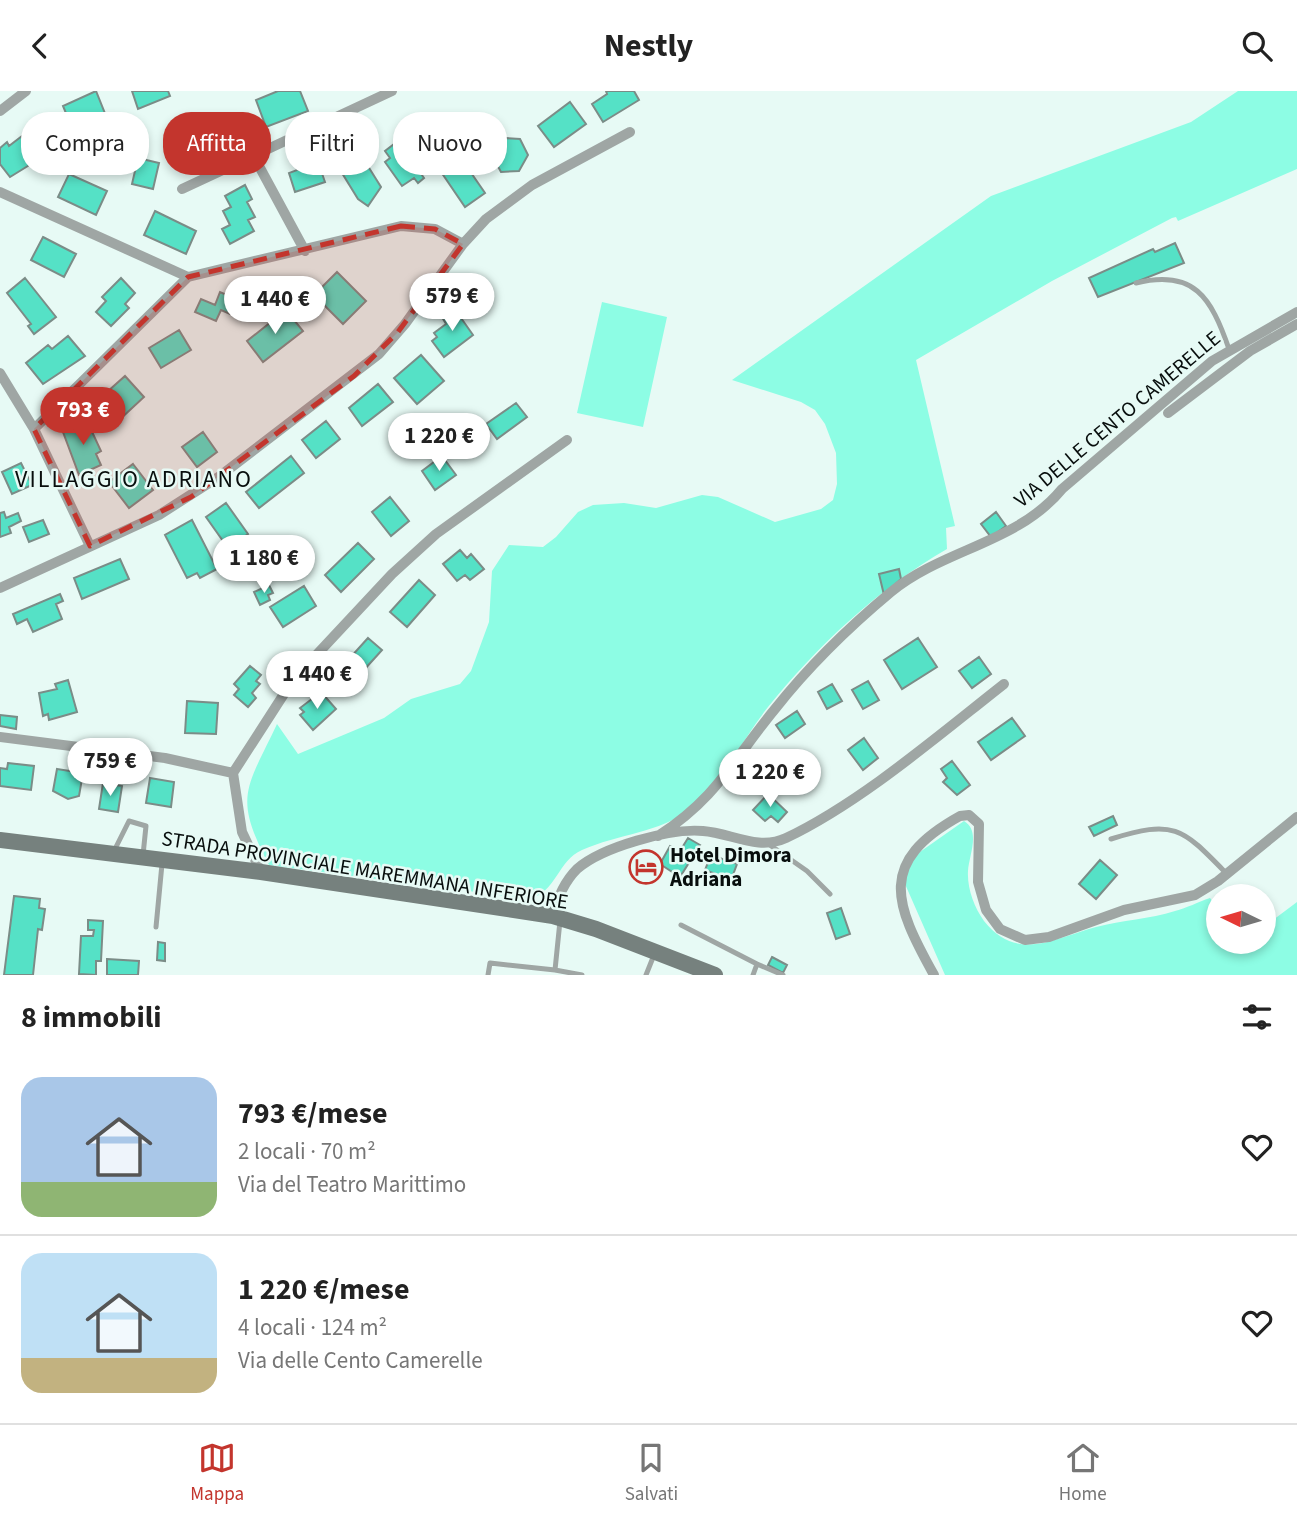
<!DOCTYPE html>
<html lang="it">
<head>
<meta charset="utf-8">
<style>
	:root { --surface:#fff; --page:#f6f6f6; --text:#222; --muted:#767676; --line:#e0e0e0; --accent:#c3352d }
	body { margin:0; font-family:"Source Sans 3",sans-serif; background:var(--page); color:var(--text); height:100vh; display:flex; flex-direction:column; font-size:26px; white-space:nowrap }
	* { box-sizing:border-box; margin:0 }
	p { font-size:23px; color:var(--muted) }
	.icon { flex:none; width:38px; height:38px; fill:none; stroke:currentColor; stroke-width:2; stroke-linecap:round; stroke-linejoin:round }
	.map { position:relative; height:884px; overflow:hidden }
	.side { display:flex; flex-direction:column; background:var(--surface); flex:1 }
	.side>* { flex:none }
	.banner { position:absolute; left:21px; top:21px; width:700px; height:63px; display:flex; gap:14px }
	.needle { width:46px; rotate:275deg }
	.tools { position:absolute; left:1206px; top:793px; display:grid; gap:14px }
	.tools a { display:grid; place-items:center; width:70px; height:70px; border-radius:50%; background:var(--surface); box-shadow:0 4px 10px #0003; font-size:35px }
	.price { position:absolute; translate:-50% -60px; padding:0 16px; border-radius:24px; background:#fff; color:#222; font-size:23px; line-height:46px; filter:drop-shadow(0 2px 4px #0008) }
	.price::after { content:''; position:absolute; left:50%; top:42px; width:21px; height:16px; margin-left:-10px; background:inherit; clip-path:polygon(0 0,100% 0,50% 100%) }
	.price.current { background:var(--accent); color:#fff }
	ul { padding:0; list-style:none }
	li { display:flex; align-items:center; gap:21px; height:175px; padding:0 21px }
	li+li { border-top:2px solid var(--line) }
	li span { display:grid; place-items:center; flex:none; width:196px; height:140px; border-radius:21px; color:#555 }
	li>.icon { margin-inline-start:auto }
	span .icon { width:84px; height:84px; fill:#fffc; stroke-width:1 }
	li b { font-size:30px }
	h2 { display:flex; justify-content:space-between; align-items:center; height:84px; padding:0 21px; font-size:30px }
	.pill { padding:0 24px; border-radius:28px; background:var(--surface); box-shadow:0 4px 10px #0003; font-size:24px; line-height:63px }
	.pill.current { background:var(--accent); color:#fff }
	header { display:flex; justify-content:space-between; align-items:center; height:91px; padding:0 21px; background:var(--surface); font-size:32px; font-weight:700 }
	.tabs { display:flex; justify-content:space-around; align-items:center; height:98px; border-top:2px solid var(--line); background:var(--surface); font-size:19px; color:var(--muted) }
	.tabs a { display:grid; justify-items:center; gap:4px }
	.tabs .current { color:var(--accent) }
	.map>svg:first-child { display:block }
</style>
</head>
<body>
<header><svg class="icon" aria-label="back" viewBox="0 0 24 24"><path d="M15 5l-7 7 7 7"/></svg>Nestly<svg class="icon" aria-label="search" viewBox="0 0 24 24"><circle cx="10" cy="10" r="6"/><path d="M15 15l6 6"/></svg></header>
<div class="map">
<svg width="1297" height="884" viewBox="0 0 1297 884">
	<rect width="100%" height="100%" fill="#e7faf5"/>
	<path fill="#8dfde4" d="M1238,0H1297V78L1178,130L1176,126L1172,127L1052,190L916,269L955,435L946,437L947,458C879,497 818,554 768,616C747,642 716,699 691,718C659,742 618,743 582,759C558,769 556,802 529,808L269,774C233,705 246,699 277,633L298,663L384,627L411,608L460,593L471,580L489,531L492,480L509,454L543,456L556,446L578,421L593,414L624,412L656,417L702,404L718,406L775,431L821,418L833,409L837,393L836,362L825,333L815,319L801,311L732,289L991,105L1191,31Z
		M602,211L667,226L643,336L577,322Z
		M964,730C981,740 969,764 968,780C967,797 974,816 984,830C1017,872 1055,847 1096,836C1122,829 1150,828 1175,820C1187,817 1198,811 1210,807L1218,817V850H1264V831L1273,829L1297,811V884H945L905,793L908,776L917,763Z"/>
	<path fill="#55e1c6" stroke="#7b8c87" stroke-width="2" d="M96,0L108,30L75,44L63,15Z
		M132,0H168L170,5L138,18Z
		M278,0H300L308,20L266,36L256,9Z
		M606,0H634L639,9L603,31L592,13L607,3Z
		M570,11L586,33L554,56L538,35Z
		M239,24L249,46L200,68L190,47Z
		M26,42L44,65L10,86L0,73V57L7,51L9,55Z
		M488,46L520,48L528,64L519,80L501,81L494,68L476,66Z
		M398,50L424,87L418,92L414,87L402,95L385,71L390,67L385,60Z
		M356,56L381,96L368,115L358,108L334,69Z
		M138,67L159,72L153,98L132,93Z
		M318,71L325,91L295,101L289,82Z
		M435,72L467,76L485,102L465,116Z
		M69,83L107,100L96,124L58,106Z
		M245,94L252,108L247,111L255,126L248,129L254,140L230,153L222,138L230,134L223,120L231,116L225,105Z
		M155,120L196,140L186,163L144,144Z
		M43,146L76,163L64,186L31,169Z
		M1175,152L1184,172L1098,206L1089,187L1153,158L1155,161Z
		M337,181L366,210L343,233L314,204Z
		M25,187L56,226L34,243L28,235L31,233L7,202Z
		M121,187L135,202L125,213L129,217L111,235L96,221L106,210L102,206Z
		M251,196L258,212L230,223L221,219L216,230L195,221L201,208L215,214L220,201L229,205Z
		M454,217L473,244L444,266L432,250L437,246L434,242L446,233L442,226Z
		M286,219L303,240L263,271L247,250Z
		M179,239L191,259L161,277L149,257Z
		M68,245L85,265L43,293L26,272L48,254L52,258Z
		M421,264L444,290L417,313L394,287Z
		M125,285L144,306L118,330L98,309Z
		M378,293L393,311L362,335L349,317Z
		M516,312L527,326L497,348L486,333Z
		M87,330L101,360L96,363L101,374L79,384L63,341Z
		M326,330L340,348L316,367L302,349Z
		M203,341L217,361L197,376L182,356Z
		M291,365L304,382L259,417L246,401Z
		M442,365L456,384L435,399L422,380Z
		M21,372L32,394L12,403L2,381Z
		M133,373L153,399L129,417L109,391Z
		M390,406L409,430L391,445L372,421Z
		M226,412L248,443L228,457L206,426Z
		M4,421L6,427L18,422L21,430L9,436L11,442L0,446V422Z
		M996,421L1006,435L991,446L981,433Z
		M43,429L49,443L29,451L23,436Z
		M192,429L217,478L200,487L197,482L187,487L165,444Z
		M358,452L374,468L341,501L325,484Z
		M460,459L467,467L471,463L484,478L470,489L465,484L457,490L443,473Z
		M120,468L129,488L82,508L74,487Z
		M899,478L901,488L884,504L879,483Z
		M419,489L435,504L407,536L390,521Z
		M269,494L273,502L268,504L270,509L260,514L254,501Z
		M304,495L316,515L283,536L270,516Z
		M60,503L63,510L56,513L62,528L33,541L27,528L17,533L13,523Z
		M368,547L382,559L363,580L349,568Z
		M918,547L937,576L902,598L884,569Z
		M979,566L991,583L972,597L959,580Z
		M250,575L261,584L256,590L260,593L252,602L256,607L248,616L234,604L239,598L234,593Z
		M68,589L77,621L49,629L48,623L43,625L39,602L57,598L55,593Z
		M868,590L879,609L863,618L852,599Z
		M832,593L842,610L827,618L818,601Z
		M321,601L336,618L313,639L300,624L304,621L300,617Z
		M187,610L218,612L216,643L185,642Z
		M797,620L805,633L785,647L776,634Z
		M0,624L17,626L16,638L0,635Z
		M1012,627L1025,645L991,669L978,651Z
		M864,647L878,667L863,679L848,659Z
		M751,665L758,670L746,685L739,680Z
		M952,670L970,694L957,704L943,691L947,687L941,678Z
		M8,672L34,675L31,699L0,695V677L7,678Z
		M57,678L83,682L79,705L68,708L53,700Z
		M150,687L174,691L171,716L146,712Z
		M103,692L122,695L118,721L99,718Z
		M768,703L787,721L778,731L771,725L765,730L753,719Z
		M1113,725L1117,734L1094,745L1089,736Z
		M688,747L700,754L680,786L660,773L670,755L680,760Z
		M711,764L737,773L731,789L705,779Z
		M1100,769L1117,784L1096,808L1079,793Z
		M14,805L40,808L39,817L45,818L42,839L38,838L33,884H4Z
		M841,817L850,843L836,848L827,822Z
		M88,829L103,830L101,870H96V884L79,883L81,845H93L94,839H88Z
		M158,851L165,852V870L157,869Z
		M772,866L787,874L783,882L768,874Z
		M107,868L139,870L138,884H107Z"/>
	<g fill="none" stroke-linecap="round" stroke-linejoin="round">
		<path stroke="#9fa6a4" stroke-width="5" d="M1136,192C1194,178 1211,206 1229,258
			M1111,748C1175,728 1182,737 1227,783
			M767,752L807,780L830,803
			M114,760L129,730L146,735L143,764
			M681,834L757,873L753,884
			M156,836L162,773
			M757,873L783,884
			M555,879L582,884
			M488,884L490,872L555,879L560,830
			M646,884L654,864"/>
		<path stroke="#9fa6a4" stroke-width="10" d="M0,20L26,0
			M253,64L305,160
			M182,98L392,0
			M0,101L188,186L401,135L435,138L463,153
			M0,282L34,338L90,455
			M1168,322L1250,260L1297,233
			M34,338L188,186
			M0,497L159,424L220,385L379,263L405,233L463,153L486,128L532,94L630,41
			M0,646L165,667L233,682
			M233,682L293,589L392,483L436,443L567,349
			M233,682L242,741L261,781
			M658,745C718,706 732,670 775,618C809,575 849,536 891,501C943,458 1018,452 1062,398L1212,270L1297,221
			M553,825C557,808 564,791 577,778C602,756 670,737 703,740C731,742 758,760 786,747C860,712 939,644 1004,593
			M934,884C894,812 877,771 960,725L969,724L979,733L978,791L986,819L1000,838L1025,849L1049,846L1124,819L1195,804L1218,790L1297,726"/>
		<path stroke="#76817e" stroke-width="16" d="M0,749L261,781L553,825L596,838L715,884"/>
	</g>
	<path fill="#c3352d" fill-opacity="0.2" stroke="#c3352d" stroke-width="5" stroke-dasharray="14 9" stroke-linejoin="round" d="M401,135L435,138L463,153L398,241L354,285L191,406L90,455L34,338L188,186Z"/>
	<defs>
		<symbol id="hotel-ring" viewBox="-11 -11 22 22"><circle r="9.5" fill="#e7faf5" stroke="#c3352d" stroke-width="1.5"/><path d="M-6-4.5h1.5V1H6V5H4.5V3h-9V5H-6ZM-4 0a1.8 1.8 0 1 1 3.6 0ZM.5 0V-2.5h3Q6-2.5 6 0Z" fill="#c3352d"/></symbol>
	</defs>
	<g fill-rule="evenodd">
		<use href="#hotel-ring" x="627" y="757" width="38" height="38"/>
	</g>
	<g text-anchor="middle" stroke-width="5" stroke-linejoin="round" paint-order="stroke">
		<g font-size="21" fill="#080e0d" stroke="#e7faf5">
			<text transform="translate(1117 328) rotate(-40)" y="7">VIA DELLE CENTO CAMERELLE</text>
			<text transform="translate(365 779) rotate(9)" y="7">STRADA PROVINCIALE MAREMMANA INFERIORE</text>
		</g>
		<g font-size="21" font-weight="bold" fill="#080e0d" stroke="#e7faf5" text-anchor="start">
			<text x="670" y="771">Hotel Dimora<tspan x="670" dy="24">Adriana</tspan></text>
		</g>
		<g font-size="24" letter-spacing="2" fill="#080e0d" stroke="#e7faf5">
			<text x="134" y="396">VILLAGGIO ADRIANO</text>
		</g>
	</g>
</svg>
<div class="tools">
<a><svg class="needle" viewBox="-14 -14 28 28"><path d="M0-13l5 13h-10z" fill="#e53935"/><path d="M0 13l5-13h-10z" fill="#767676"/></svg></a>
</div>
<b class="price" style="left:452px;top:242px">579 €</b>
<b class="price" style="left:275px;top:245px">1 440 €</b>
<b class="price current" style="left:83px;top:356px">793 €</b>
<b class="price" style="left:439px;top:382px">1 220 €</b>
<b class="price" style="left:264px;top:504px">1 180 €</b>
<b class="price" style="left:317px;top:620px">1 440 €</b>
<b class="price" style="left:110px;top:707px">759 €</b>
<b class="price" style="left:770px;top:718px">1 220 €</b>
<div class="banner">
<a class="pill">Compra</a>
<a class="pill current">Affitta</a>
<a class="pill">Filtri</a>
<a class="pill">Nuovo</a>
</div>
</div>
<section class="side">
<h2>8 immobili<svg class="icon" aria-label="filters" viewBox="0 0 24 24"><path d="M4 7h16M4 17h16"/><circle cx="9" cy="7" r="2"/><circle cx="15" cy="17" r="2"/></svg></h2>
<ul>
<li><span style="background:linear-gradient(#a9c7e8 75%,#8fb573 0)"><svg class="icon" aria-label="home" viewBox="0 0 24 24"><path d="M3 11l9-7 9 7M6 9v11h12V9"/></svg></span><div><b>793 €/mese</b><p>2 locali · 70 m²</p><p>Via del Teatro Marittimo</p></div><svg class="icon" aria-label="heart" viewBox="0 0 24 24"><path d="M12 20l-8-8c-3-5 5-10 8-4 3-6 11-1 8 4z"/></svg></li>
<li><span style="background:linear-gradient(#bfe0f5 75%,#c2b280 0)"><svg class="icon" aria-label="home" viewBox="0 0 24 24"><path d="M3 11l9-7 9 7M6 9v11h12V9"/></svg></span><div><b>1 220 €/mese</b><p>4 locali · 124 m²</p><p>Via delle Cento Camerelle</p></div><svg class="icon" aria-label="heart" viewBox="0 0 24 24"><path d="M12 20l-8-8c-3-5 5-10 8-4 3-6 11-1 8 4z"/></svg></li>
</ul>
</section>
<nav class="tabs">
<a class="current"><svg class="icon" aria-label="map" viewBox="0 0 24 24"><path d="M3 6l6-2 6 2 6-2v14l-6 2-6-2-6 2zM9 4v14M15 6v14"/></svg>Mappa</a>
<a><svg class="icon" aria-label="saved" viewBox="0 0 24 24"><path d="M7 4h10v16l-5-4-5 4z"/></svg>Salvati</a>
<a><svg class="icon" aria-label="home" viewBox="0 0 24 24"><path d="M3 11l9-7 9 7M6 9v11h12V9"/></svg>Home</a>
</nav>
</body>
</html>
